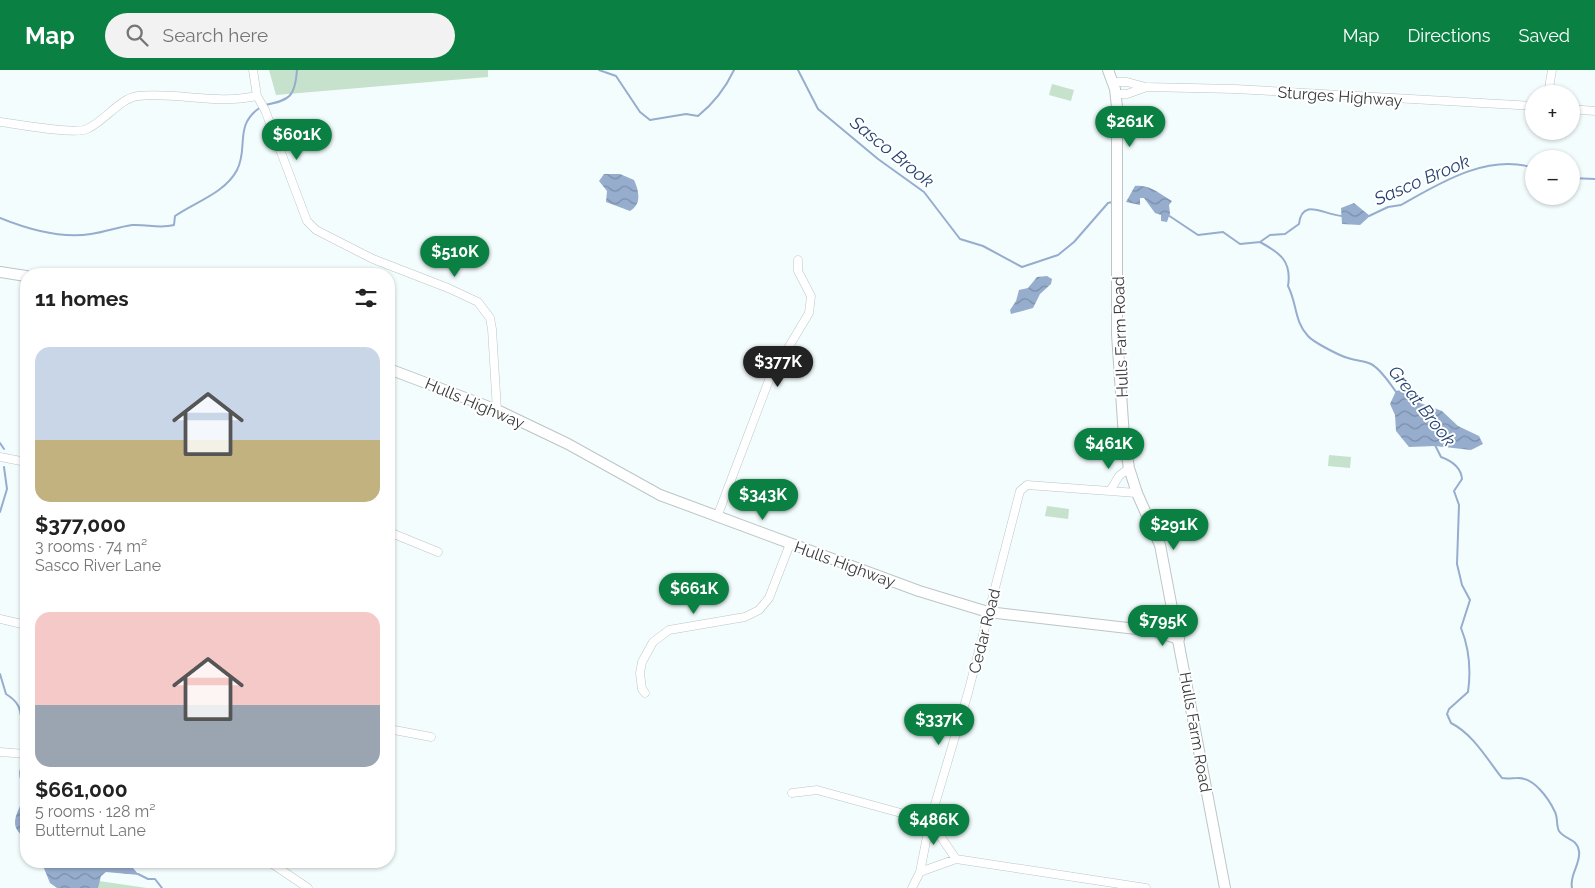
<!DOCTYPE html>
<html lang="en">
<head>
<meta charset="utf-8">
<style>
	:root { --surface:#fff; --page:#f2f2f2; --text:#222; --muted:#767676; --accent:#0b8043 }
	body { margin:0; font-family:Raleway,sans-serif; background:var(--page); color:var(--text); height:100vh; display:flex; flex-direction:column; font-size:19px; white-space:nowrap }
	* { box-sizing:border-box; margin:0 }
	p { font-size:16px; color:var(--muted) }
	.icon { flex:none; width:28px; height:28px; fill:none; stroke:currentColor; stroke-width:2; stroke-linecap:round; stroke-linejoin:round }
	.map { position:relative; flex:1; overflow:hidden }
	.side { position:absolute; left:20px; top:198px; width:375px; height:600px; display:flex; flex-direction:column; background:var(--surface); border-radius:20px; box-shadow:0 1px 4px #0004 }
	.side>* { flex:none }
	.controls { position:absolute; left:1525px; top:15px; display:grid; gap:10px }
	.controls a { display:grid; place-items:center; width:55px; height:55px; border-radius:50%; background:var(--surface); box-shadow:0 1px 4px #0004; font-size:25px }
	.price { position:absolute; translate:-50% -42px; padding:0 11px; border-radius:18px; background:var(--accent); color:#fff; font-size:16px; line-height:32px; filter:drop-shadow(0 1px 2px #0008) }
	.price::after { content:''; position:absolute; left:50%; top:30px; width:15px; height:11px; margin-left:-8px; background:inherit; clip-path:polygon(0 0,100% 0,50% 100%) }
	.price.on { background:#222; color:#fff }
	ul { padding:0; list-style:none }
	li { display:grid; align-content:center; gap:10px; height:265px; padding:0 15px }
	li span { display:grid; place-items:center; height:155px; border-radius:15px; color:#555 }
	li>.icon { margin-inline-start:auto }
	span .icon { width:90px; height:90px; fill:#fffc; stroke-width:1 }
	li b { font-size:21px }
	h2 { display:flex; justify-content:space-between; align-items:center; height:60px; padding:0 15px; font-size:21px }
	header { display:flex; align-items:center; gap:30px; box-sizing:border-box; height:70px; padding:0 25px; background:var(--accent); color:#fff }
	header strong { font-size:24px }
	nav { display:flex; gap:28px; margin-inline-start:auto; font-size:18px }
	.search { width:350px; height:45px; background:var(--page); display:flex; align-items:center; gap:12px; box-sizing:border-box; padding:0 18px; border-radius:28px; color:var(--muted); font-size:19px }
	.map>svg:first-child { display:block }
</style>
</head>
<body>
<header>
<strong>Map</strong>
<div class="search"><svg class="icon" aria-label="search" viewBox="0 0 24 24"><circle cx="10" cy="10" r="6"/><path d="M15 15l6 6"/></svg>Search here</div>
<nav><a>Map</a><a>Directions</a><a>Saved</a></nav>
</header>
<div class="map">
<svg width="1595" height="818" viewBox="0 0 1595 818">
	<defs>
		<pattern id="water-waves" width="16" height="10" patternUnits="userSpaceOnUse" patternTransform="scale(1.25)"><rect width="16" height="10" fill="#96adce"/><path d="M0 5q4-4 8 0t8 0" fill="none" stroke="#7b8ea8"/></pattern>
	</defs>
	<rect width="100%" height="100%" fill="#f4fdfe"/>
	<path fill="#c6e1cc" d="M269,0H488V7L276,25Z
		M1052,14L1074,20L1071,31L1049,25Z
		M1329,385L1351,387L1350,398L1328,396Z
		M1047,436L1069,439L1068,449L1045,446Z
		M85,809L147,818H78Z"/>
	<path fill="url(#water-waves)" d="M604,104H620L634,110C639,121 642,134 630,141L606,132L607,121L599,111Z
		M1135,116C1150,114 1160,124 1172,131L1169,135L1170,143L1167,152L1161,151V145L1155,143L1144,128H1140V135L1126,132Z
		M1354,133L1370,146L1360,155L1342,154L1341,138Z
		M1047,206L1052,209L1051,214L1040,224L1033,238L1011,244L1010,240L1016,231L1019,220L1028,218L1037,207Z
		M1402,320L1413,323L1420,333L1442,341L1458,356L1479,366L1483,374L1471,380L1435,376L1409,377L1396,361L1395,345L1390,334L1396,321Z
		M26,693V770C23,767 18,762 16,758C12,748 21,737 23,728C26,715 11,701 26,693Z
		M41,791H127L139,805L106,802L101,806L98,818H57L50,813Z"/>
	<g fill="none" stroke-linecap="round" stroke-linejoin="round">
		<path stroke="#96adce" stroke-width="2" d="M599,0L616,6L640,42L650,50L686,44L698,46C714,33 725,19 734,0
			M798,0L818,39L878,89L924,122L960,169L983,176L1022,197L1058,185L1074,172L1108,133L1112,132
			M265,35C290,30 295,27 297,0
			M1571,108L1595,109
			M1168,145L1198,165L1223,162L1240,174L1260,172L1270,165L1285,164L1299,154C1302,127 1324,145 1342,146
			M1369,146L1388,137L1401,135C1440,113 1488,83 1534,98
			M0,148C27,159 61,169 91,164C105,162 118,157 132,155C147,154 159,159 174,155L175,146C195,132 225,123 237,100C249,78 233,55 261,37
			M1260,172C1280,183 1292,191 1288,216C1297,233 1294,251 1308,266C1313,272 1340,286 1348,288C1356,291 1363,290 1371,294C1381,299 1390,314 1397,323
			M0,373L4,379
			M1435,375L1441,387C1452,391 1461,397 1462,409L1454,421L1459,435L1457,494L1462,515L1470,530L1461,558C1469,578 1471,601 1468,622L1449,639L1447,644L1451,653C1473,664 1487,689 1502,708C1508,709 1512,708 1517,708C1534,707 1549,729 1555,742C1558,748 1556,755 1559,761C1565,770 1577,768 1579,781C1581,794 1569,805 1572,818
			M0,442L7,419L4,397
			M0,604L6,624C27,637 17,647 26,665
			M138,804L148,809H155L162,818"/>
		<defs>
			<path id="street" d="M253,0L257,26L265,40L307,151L316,160L373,189L448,218L478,232L490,248L492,259L497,340
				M1113,12H1127L1146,17L1235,19L1534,36
				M1116,24H1127L1144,18
				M1548,24L1552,0
				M1571,39L1595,41
				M0,52C17,54 74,65 87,59C105,51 120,28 138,26C177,22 217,35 257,26
				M0,387L26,392
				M1110,421L1119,406L1129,398
				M717,447L769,310L809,243L811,226L798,201V190
				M389,462L438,482
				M0,549L26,555
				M645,623L642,619L640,603L642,592L653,572L669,560L745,547L759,540L769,528L790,474
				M389,659L431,667
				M0,682L26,684
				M792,723L817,720L930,751L956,789
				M268,791L308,818
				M920,802L956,789L1146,818
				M912,818L920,802L930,751L968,623L1020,421L1027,415L1137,423"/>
			<path id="secondary" d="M1108,0L1115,19L1117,37V264L1124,367L1129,398L1137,423L1160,475L1225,818
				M0,202L26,206
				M389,299L497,340L568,374L660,425L919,521L988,542L1154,561L1179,569"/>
		</defs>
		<use href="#street" stroke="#bcc5c5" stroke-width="9"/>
		<use href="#secondary" stroke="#bcc5c5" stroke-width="12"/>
		<use href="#street" stroke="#fff" stroke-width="8"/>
		<use href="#secondary" stroke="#fff" stroke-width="10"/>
	</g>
	<g text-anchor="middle" stroke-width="4" stroke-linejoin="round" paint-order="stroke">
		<g font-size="16" fill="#383b3c" stroke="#fff">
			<text transform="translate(1340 26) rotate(4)" y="6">Sturges Highway</text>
			<text transform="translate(1120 267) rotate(-92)" y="6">Hulls Farm Road</text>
			<text transform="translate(475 333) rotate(23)" y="6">Hulls Highway</text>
			<text transform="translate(845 494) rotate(20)" y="6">Hulls Highway</text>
			<text transform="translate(984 561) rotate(-76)" y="6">Cedar Road</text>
			<text transform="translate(1196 662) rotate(80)" y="6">Hulls Farm Road</text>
		</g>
		<g font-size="18" font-style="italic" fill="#274572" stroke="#fff">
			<text transform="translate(892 82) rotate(39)" y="6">Sasco Brook</text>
			<text transform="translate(1422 110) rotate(-23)" y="6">Sasco Brook</text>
			<text transform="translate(1422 336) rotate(52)" y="6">Great Brook</text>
		</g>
	</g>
</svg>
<div class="controls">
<a>+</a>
<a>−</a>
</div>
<b class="price" style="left:1130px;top:78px">$261K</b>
<b class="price" style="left:297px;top:91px">$601K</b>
<b class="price" style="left:455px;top:208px">$510K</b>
<b class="price on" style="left:778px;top:318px">$377K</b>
<b class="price" style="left:1109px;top:400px">$461K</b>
<b class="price" style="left:763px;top:451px">$343K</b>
<b class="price" style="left:1174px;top:481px">$291K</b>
<b class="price" style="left:694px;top:545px">$661K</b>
<b class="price" style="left:1163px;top:577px">$795K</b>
<b class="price" style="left:939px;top:676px">$337K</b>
<b class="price" style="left:934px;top:776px">$486K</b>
<section class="side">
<h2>11 homes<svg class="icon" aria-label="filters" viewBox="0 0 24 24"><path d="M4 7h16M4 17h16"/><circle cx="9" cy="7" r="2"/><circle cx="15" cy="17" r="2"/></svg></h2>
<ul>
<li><span style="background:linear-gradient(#c9d6e8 60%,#c2b280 0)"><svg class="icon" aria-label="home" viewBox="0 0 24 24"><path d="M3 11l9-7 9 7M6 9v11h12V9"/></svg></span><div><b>$377,000</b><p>3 rooms · 74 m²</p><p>Sasco River Lane</p></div></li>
<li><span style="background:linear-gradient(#f6c9c9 60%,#9aa5b1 0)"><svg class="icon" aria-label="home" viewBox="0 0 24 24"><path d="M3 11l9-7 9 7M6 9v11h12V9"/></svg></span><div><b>$661,000</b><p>5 rooms · 128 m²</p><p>Butternut Lane</p></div></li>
</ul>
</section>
</div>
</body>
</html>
